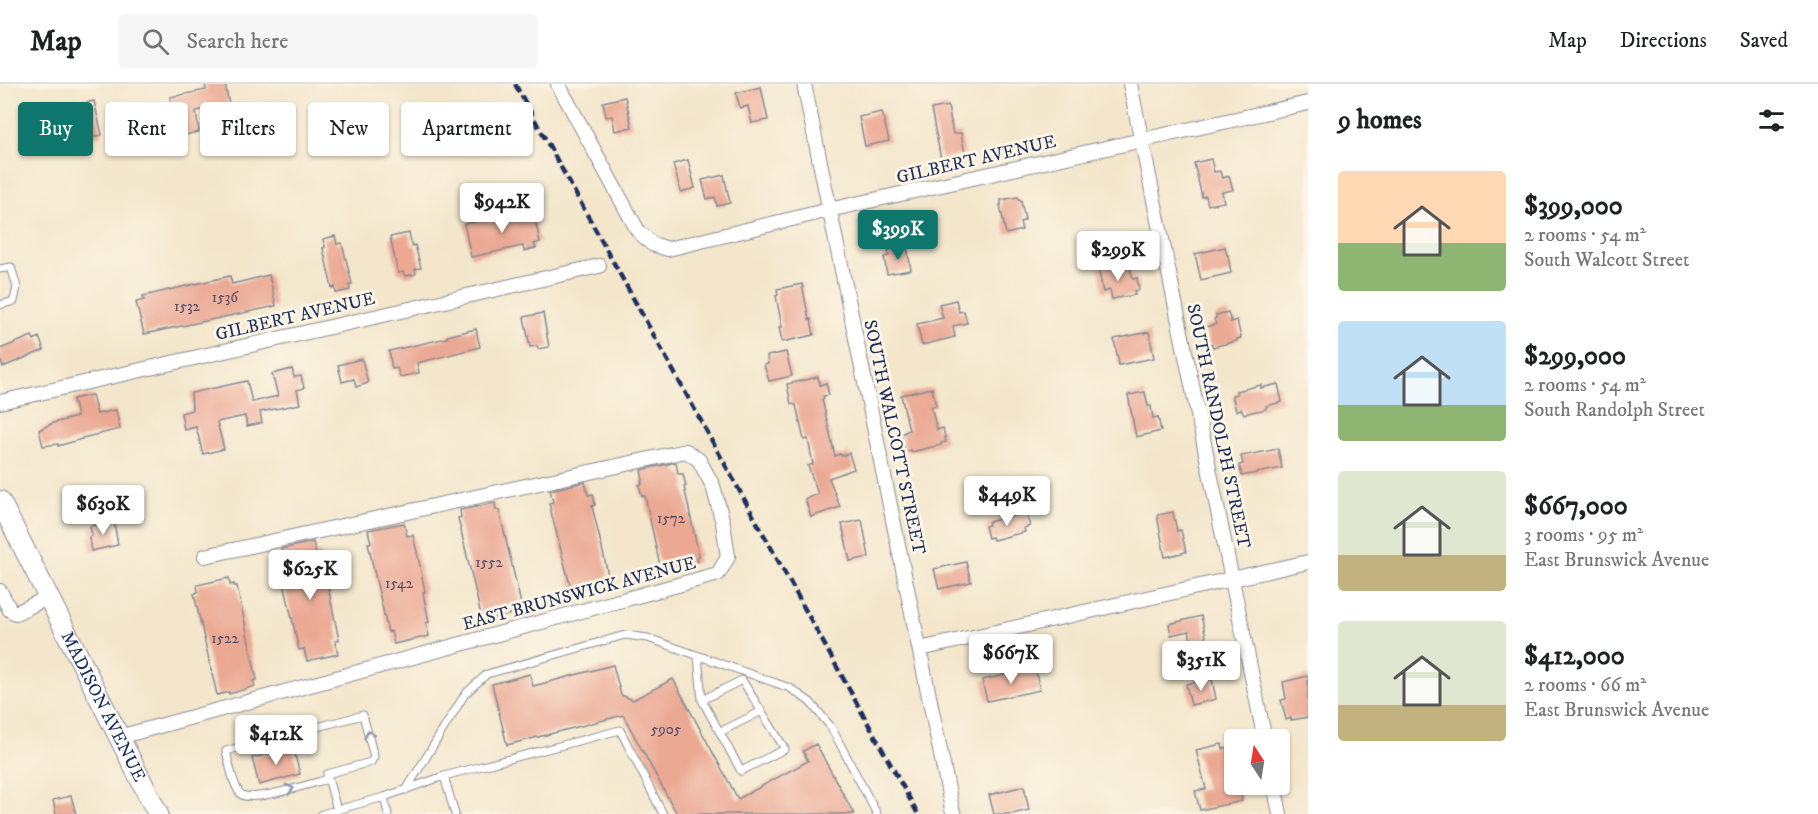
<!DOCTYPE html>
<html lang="en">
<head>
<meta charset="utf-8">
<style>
	:root { --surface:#fff; --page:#f6f6f6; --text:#202124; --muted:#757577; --line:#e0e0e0; --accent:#0f766e }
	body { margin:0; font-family:"IM FELL DW Pica",serif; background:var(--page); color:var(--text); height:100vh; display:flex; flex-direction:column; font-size:22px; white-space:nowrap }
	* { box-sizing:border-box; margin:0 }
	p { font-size:20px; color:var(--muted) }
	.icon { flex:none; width:33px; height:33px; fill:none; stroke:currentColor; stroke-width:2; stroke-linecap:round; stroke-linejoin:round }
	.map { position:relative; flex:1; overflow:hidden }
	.drawer { display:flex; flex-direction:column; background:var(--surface); width:510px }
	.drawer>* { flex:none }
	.banner { position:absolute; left:18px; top:18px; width:570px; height:54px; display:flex; gap:12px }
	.needle { width:39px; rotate:348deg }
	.tools { position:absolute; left:1224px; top:645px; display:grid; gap:12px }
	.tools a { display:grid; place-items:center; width:66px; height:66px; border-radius:6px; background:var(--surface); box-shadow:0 2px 4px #0004; font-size:30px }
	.price { position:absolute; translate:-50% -51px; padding:0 14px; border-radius:6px; background:#fff; color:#222; font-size:20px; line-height:39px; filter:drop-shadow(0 2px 3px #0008) }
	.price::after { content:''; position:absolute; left:50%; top:36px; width:18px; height:14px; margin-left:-9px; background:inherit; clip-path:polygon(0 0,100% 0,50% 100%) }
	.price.active { background:var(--accent); color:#fff }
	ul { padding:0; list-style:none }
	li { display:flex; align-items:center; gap:18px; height:150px; padding:0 30px }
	li span { display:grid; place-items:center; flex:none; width:168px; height:120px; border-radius:6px; color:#555 }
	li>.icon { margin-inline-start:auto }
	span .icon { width:72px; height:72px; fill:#fffc; stroke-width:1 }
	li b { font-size:26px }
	h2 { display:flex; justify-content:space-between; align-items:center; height:72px; padding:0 30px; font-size:26px }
	.chip { padding:0 21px; border-radius:6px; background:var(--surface); box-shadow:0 2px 4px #0004; font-size:21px; line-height:54px }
	.chip.active { background:var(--accent); color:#fff }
	header { display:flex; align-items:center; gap:36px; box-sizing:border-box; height:84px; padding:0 30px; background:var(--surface); border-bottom:2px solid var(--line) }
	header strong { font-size:28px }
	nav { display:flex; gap:33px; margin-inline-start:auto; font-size:21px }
	.search { width:420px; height:54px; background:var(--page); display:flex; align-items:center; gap:15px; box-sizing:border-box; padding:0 21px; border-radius:6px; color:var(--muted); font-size:22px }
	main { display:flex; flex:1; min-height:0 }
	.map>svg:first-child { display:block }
</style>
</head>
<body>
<header>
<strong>Map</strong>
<div class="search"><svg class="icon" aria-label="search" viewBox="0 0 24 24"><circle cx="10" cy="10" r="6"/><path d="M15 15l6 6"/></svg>Search here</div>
<nav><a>Map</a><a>Directions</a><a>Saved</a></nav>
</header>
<main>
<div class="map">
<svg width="1308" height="730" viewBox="0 0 1308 730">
	<rect width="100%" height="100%" fill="#fcf5e5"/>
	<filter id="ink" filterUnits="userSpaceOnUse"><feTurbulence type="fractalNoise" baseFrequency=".0167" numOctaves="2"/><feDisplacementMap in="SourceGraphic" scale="12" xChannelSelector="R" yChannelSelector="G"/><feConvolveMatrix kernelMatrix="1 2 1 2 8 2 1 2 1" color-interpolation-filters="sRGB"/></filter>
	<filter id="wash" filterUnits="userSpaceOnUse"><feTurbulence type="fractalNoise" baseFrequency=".008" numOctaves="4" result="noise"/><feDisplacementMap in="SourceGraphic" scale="24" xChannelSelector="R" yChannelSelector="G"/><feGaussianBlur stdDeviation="1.35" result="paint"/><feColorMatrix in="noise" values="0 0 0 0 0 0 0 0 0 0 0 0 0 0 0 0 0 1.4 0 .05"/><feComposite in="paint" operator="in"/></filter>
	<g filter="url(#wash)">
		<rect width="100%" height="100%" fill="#f3e6cb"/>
		<g id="blocks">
			<path fill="#eba893" d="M205,0H225L229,20L196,27L199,48L184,51L179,23L172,24L170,13L206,6Z
				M761,3L768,36L752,39L748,22L740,24L736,9Z
				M625,13L632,43L615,47L612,32L606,33L603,18Z
				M94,17L102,51L82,55L75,21Z
				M948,22L953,50L961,49L965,70L941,75L931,25Z
				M882,28L889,57L865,62L859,33Z
				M1211,75L1214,88L1220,87L1222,94L1229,92L1233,106L1222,108L1224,118L1208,121L1206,112L1202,113L1194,79Z
				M688,76L695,104L681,108L673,80Z
				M724,91L730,119L717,122L715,113L707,115L702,96Z
				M1018,113L1019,116H1021L1025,136L1020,138L1022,146L1006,150L1000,121H1001V116Z
				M533,126L540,158L534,160L536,164L524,167L523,162L471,173L464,140L475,138V135L487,132L488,136Z
				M409,149L412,162L415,161L421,184L415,185L416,190L405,192L403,188L398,189L390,153Z
				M335,152L337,160L342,159L352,200H349L350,206L336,209L335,203L332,204L323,164L325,163L323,155Z
				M907,163L911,186L887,190L884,173L889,172L888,166Z
				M1225,163L1227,171H1228L1231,189L1201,196L1195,170Z
				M1113,180L1114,187L1130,184L1133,195L1137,194L1139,206L1134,207L1135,211L1112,215L1110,206L1103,208L1098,183Z
				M269,191L276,222L144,250L136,218L144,216L143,212L230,192L232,200Z
				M802,200L809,236L811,235L814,251L782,258L779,243H782L776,212L778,211L777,205Z
				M956,216L959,228L964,227L967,239L953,242L955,253L922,261L917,240L943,234L939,220Z
				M1228,228L1231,238L1237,236L1241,254L1237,255V257L1213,263L1212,260H1209L1205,243L1216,240L1214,235L1216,234V231Z
				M543,229L549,263L538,265L537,262L530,263L524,233Z
				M476,245L480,263L417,279L419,289L400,293L397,284L392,285L389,267L447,254V252Z
				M1149,248L1154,274L1119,281L1114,255Z
				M32,252L34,256L39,253L44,266L3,283L0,275V265Z
				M786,268L792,292L769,297L764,281L768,280L767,272Z
				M362,275L368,299L356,303L354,295L342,298L338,281Z
				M292,285L294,293L301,292L304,304L297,306L300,320L260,328L262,339L247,342L245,332L217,338L224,365L203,370L196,343L184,346L181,329L192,326L191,309L247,297L252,318L278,312L272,290Z
				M818,293L820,301L826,299L829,311L823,312L824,315H822L835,372L840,370L841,372L849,369L854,385L829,394L840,423L811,433L805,415L818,410L808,382L813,380L808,355L804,356L796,321L791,320L787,300Z
				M1278,300L1282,318L1266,322V325L1244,330L1241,325L1236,327L1232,311L1237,310L1236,307L1261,301V304Z
				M932,304L936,322L931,323L937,346L943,344L946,358L941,359V361L911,368V366L905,368L901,350L909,346L901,311Z
				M1145,308L1148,322H1151L1153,334L1158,333L1161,347L1136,353L1128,311Z
				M92,311L97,330L116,326L120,345L82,354V355L58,362V360L43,362L39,346L53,339L77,333L73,315Z
				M1278,365L1282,384L1242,392L1239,381L1243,380L1241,372Z
				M676,378L678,390H683L686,402H684L699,472L697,473L698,478L663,486L662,481L660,482L645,412H642L639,401L642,400L641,397H643L641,386Z
				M585,398L588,411L593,410L595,421L592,422L605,477L608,491L606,492L607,500L573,507L571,501H570L552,432L549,419L553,418L550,406Z
				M495,419L496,426H499L521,520L517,521L519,528L485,536L484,531L481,532L477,514L458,434L461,433L460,426Z
				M1173,428L1177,447L1181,446L1186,468L1165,473L1157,431Z
				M1026,429L1030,442L1024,444L1025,448L993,456L992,453L988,454L985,442L989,441L988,438Z
				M862,436L869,473L850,477L842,440Z
				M114,438L118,461L91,467L89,453L92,452L90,442Z
				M404,439L407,452L413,451L419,477L425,508L423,509L429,538L426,539L429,552L394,560L391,547L388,548L374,487L368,459H371L368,446Z
				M313,458L316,470L321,469L339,556L335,557L338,570L307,577L304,565L299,566L279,477L284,476L281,465Z
				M966,478L971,498L939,505L934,485Z
				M229,494L230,501L234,500V502H237L257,596L253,597L255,602L229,610V608L217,611L194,510L198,508L197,501Z
				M1201,532L1206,552L1204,554L1191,557L1189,547L1171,551L1169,540Z
				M613,581L621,611L633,616L673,595L738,715L808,677L803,667L816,660L854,730H677L623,631L507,661L492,600L530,590L533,602Z
				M1035,584L1040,606L987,617L982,596Z
				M1308,592V633L1291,636V634L1286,636L1281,616L1286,615L1283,598Z
				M1212,595L1216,615L1191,621L1186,600Z
				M1222,660L1223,665L1229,663L1234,686V700H1239L1242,717L1200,726L1195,707L1206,705L1196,666Z
				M293,664L300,690L259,701L252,674Z
				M1024,702L1029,726L1012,730H994L989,711Z
				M71,712L76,730H56L53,716Z"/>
		</g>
	</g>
	<g filter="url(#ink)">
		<use href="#blocks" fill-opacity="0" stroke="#878a94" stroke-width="1.5"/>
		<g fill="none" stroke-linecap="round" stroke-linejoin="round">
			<defs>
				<path id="lane" d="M0,185L11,183L17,203L14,217L0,221
					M698,572L702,616L741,687L785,665L742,596L702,616
					M720,648L762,627
					M328,695C313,699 254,718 242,711C233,705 229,677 226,667L363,631L374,673L371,678L327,690L337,726
					M406,706L465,610L487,590L625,551L648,554L790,604L810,618L831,643L877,730
					M384,713L388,730
					M322,730L384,713L444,692
					M455,730L444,692L620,646L663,730"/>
				<path id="street" d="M558,0L638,147L652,160L668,165L829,126L1308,19
					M804,0L952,725L954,730
					M1130,0L1265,656
					M0,318L599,182
					M0,507L10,526L16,529L49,513
					M920,565L1308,478
					M119,653L718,490L728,473L723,439L713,402L699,376L686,367L205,472
					M1274,700L1280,730"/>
				<g id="secondary">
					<path id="s1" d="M0,417L158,730"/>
				</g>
			</defs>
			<use href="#lane" stroke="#878a94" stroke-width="9"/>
			<use href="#street" stroke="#878a94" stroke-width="16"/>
			<use href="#secondary" stroke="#878a94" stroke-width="22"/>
			<use href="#lane" stroke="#fff" stroke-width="7"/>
			<use href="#street" stroke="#fff" stroke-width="14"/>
			<use href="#secondary" stroke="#fff" stroke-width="20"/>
			<path stroke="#1b2f5e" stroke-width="4.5" stroke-dasharray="9 4.5" stroke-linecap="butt" d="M515,0L918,730"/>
		</g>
		<defs><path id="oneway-chevron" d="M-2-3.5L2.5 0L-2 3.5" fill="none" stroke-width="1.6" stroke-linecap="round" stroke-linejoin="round" transform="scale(1.5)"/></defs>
		<g stroke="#8d97ae">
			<use href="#oneway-chevron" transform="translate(369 650) rotate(-105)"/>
			<use href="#oneway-chevron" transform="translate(290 705) rotate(-15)"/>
		</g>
	</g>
	<g text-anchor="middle" stroke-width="6" stroke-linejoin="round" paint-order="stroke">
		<g font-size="15" fill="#4f4d6b">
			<text x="225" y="218">1536</text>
			<text x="187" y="227">1532</text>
			<text x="671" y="439">1572</text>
			<text x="489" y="483">1552</text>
			<text x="399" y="504">1542</text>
			<text x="225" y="559">1522</text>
			<text x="666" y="650">5905</text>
		</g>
		<g font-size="18" fill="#1b2f5e" stroke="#fcf5e5">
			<text transform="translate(976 75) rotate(-13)" y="6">GILBERT AVENUE</text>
			<text transform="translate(295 232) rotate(-13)" y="6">GILBERT AVENUE</text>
			<text transform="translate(1219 342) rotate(78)" y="6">SOUTH RANDOLPH STREET</text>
			<text transform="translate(895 353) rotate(78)" y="6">SOUTH WALCOTT STREET</text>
			<text transform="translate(579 509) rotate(-15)" y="6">EAST BRUNSWICK AVENUE</text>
			<text dy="6" stroke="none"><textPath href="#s1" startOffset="230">MADISON AVENUE</textPath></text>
		</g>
	</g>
</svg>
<div class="tools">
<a><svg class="needle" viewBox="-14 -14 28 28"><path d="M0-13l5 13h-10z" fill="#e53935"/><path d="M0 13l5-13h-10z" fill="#757577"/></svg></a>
</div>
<b class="price" style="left:502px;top:150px">$942K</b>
<b class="price active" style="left:898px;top:177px">$399K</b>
<b class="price" style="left:1118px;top:198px">$299K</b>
<b class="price" style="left:1007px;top:443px">$449K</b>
<b class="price" style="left:103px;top:452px">$630K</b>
<b class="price" style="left:310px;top:517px">$625K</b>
<b class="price" style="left:1011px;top:601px">$667K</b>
<b class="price" style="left:1201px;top:608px">$351K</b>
<b class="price" style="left:276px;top:682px">$412K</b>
<div class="banner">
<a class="chip active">Buy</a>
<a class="chip">Rent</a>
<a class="chip">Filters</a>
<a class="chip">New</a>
<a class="chip">Apartment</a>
</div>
</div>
<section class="drawer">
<h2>9 homes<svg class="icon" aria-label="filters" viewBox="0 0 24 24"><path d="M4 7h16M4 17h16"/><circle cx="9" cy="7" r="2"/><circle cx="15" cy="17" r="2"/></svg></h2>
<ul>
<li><span style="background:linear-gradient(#ffd9b3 60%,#8fb573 0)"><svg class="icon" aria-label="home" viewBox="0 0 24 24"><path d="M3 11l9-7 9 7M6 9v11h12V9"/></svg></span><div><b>$399,000</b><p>2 rooms · 54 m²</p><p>South Walcott Street</p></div></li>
<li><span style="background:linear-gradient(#bfe0f5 70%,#8fb573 0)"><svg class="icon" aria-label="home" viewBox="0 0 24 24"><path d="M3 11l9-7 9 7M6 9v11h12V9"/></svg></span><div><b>$299,000</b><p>2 rooms · 54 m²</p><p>South Randolph Street</p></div></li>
<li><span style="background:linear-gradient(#dfe7d0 70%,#c2b280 0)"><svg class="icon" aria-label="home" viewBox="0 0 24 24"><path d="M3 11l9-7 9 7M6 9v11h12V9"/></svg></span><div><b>$667,000</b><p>3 rooms · 95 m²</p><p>East Brunswick Avenue</p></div></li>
<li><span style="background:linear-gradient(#dfe7d0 70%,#c2b280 0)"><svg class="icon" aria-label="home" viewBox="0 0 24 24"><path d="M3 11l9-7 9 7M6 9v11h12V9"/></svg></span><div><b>$412,000</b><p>2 rooms · 66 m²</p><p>East Brunswick Avenue</p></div></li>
</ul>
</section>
</main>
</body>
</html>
